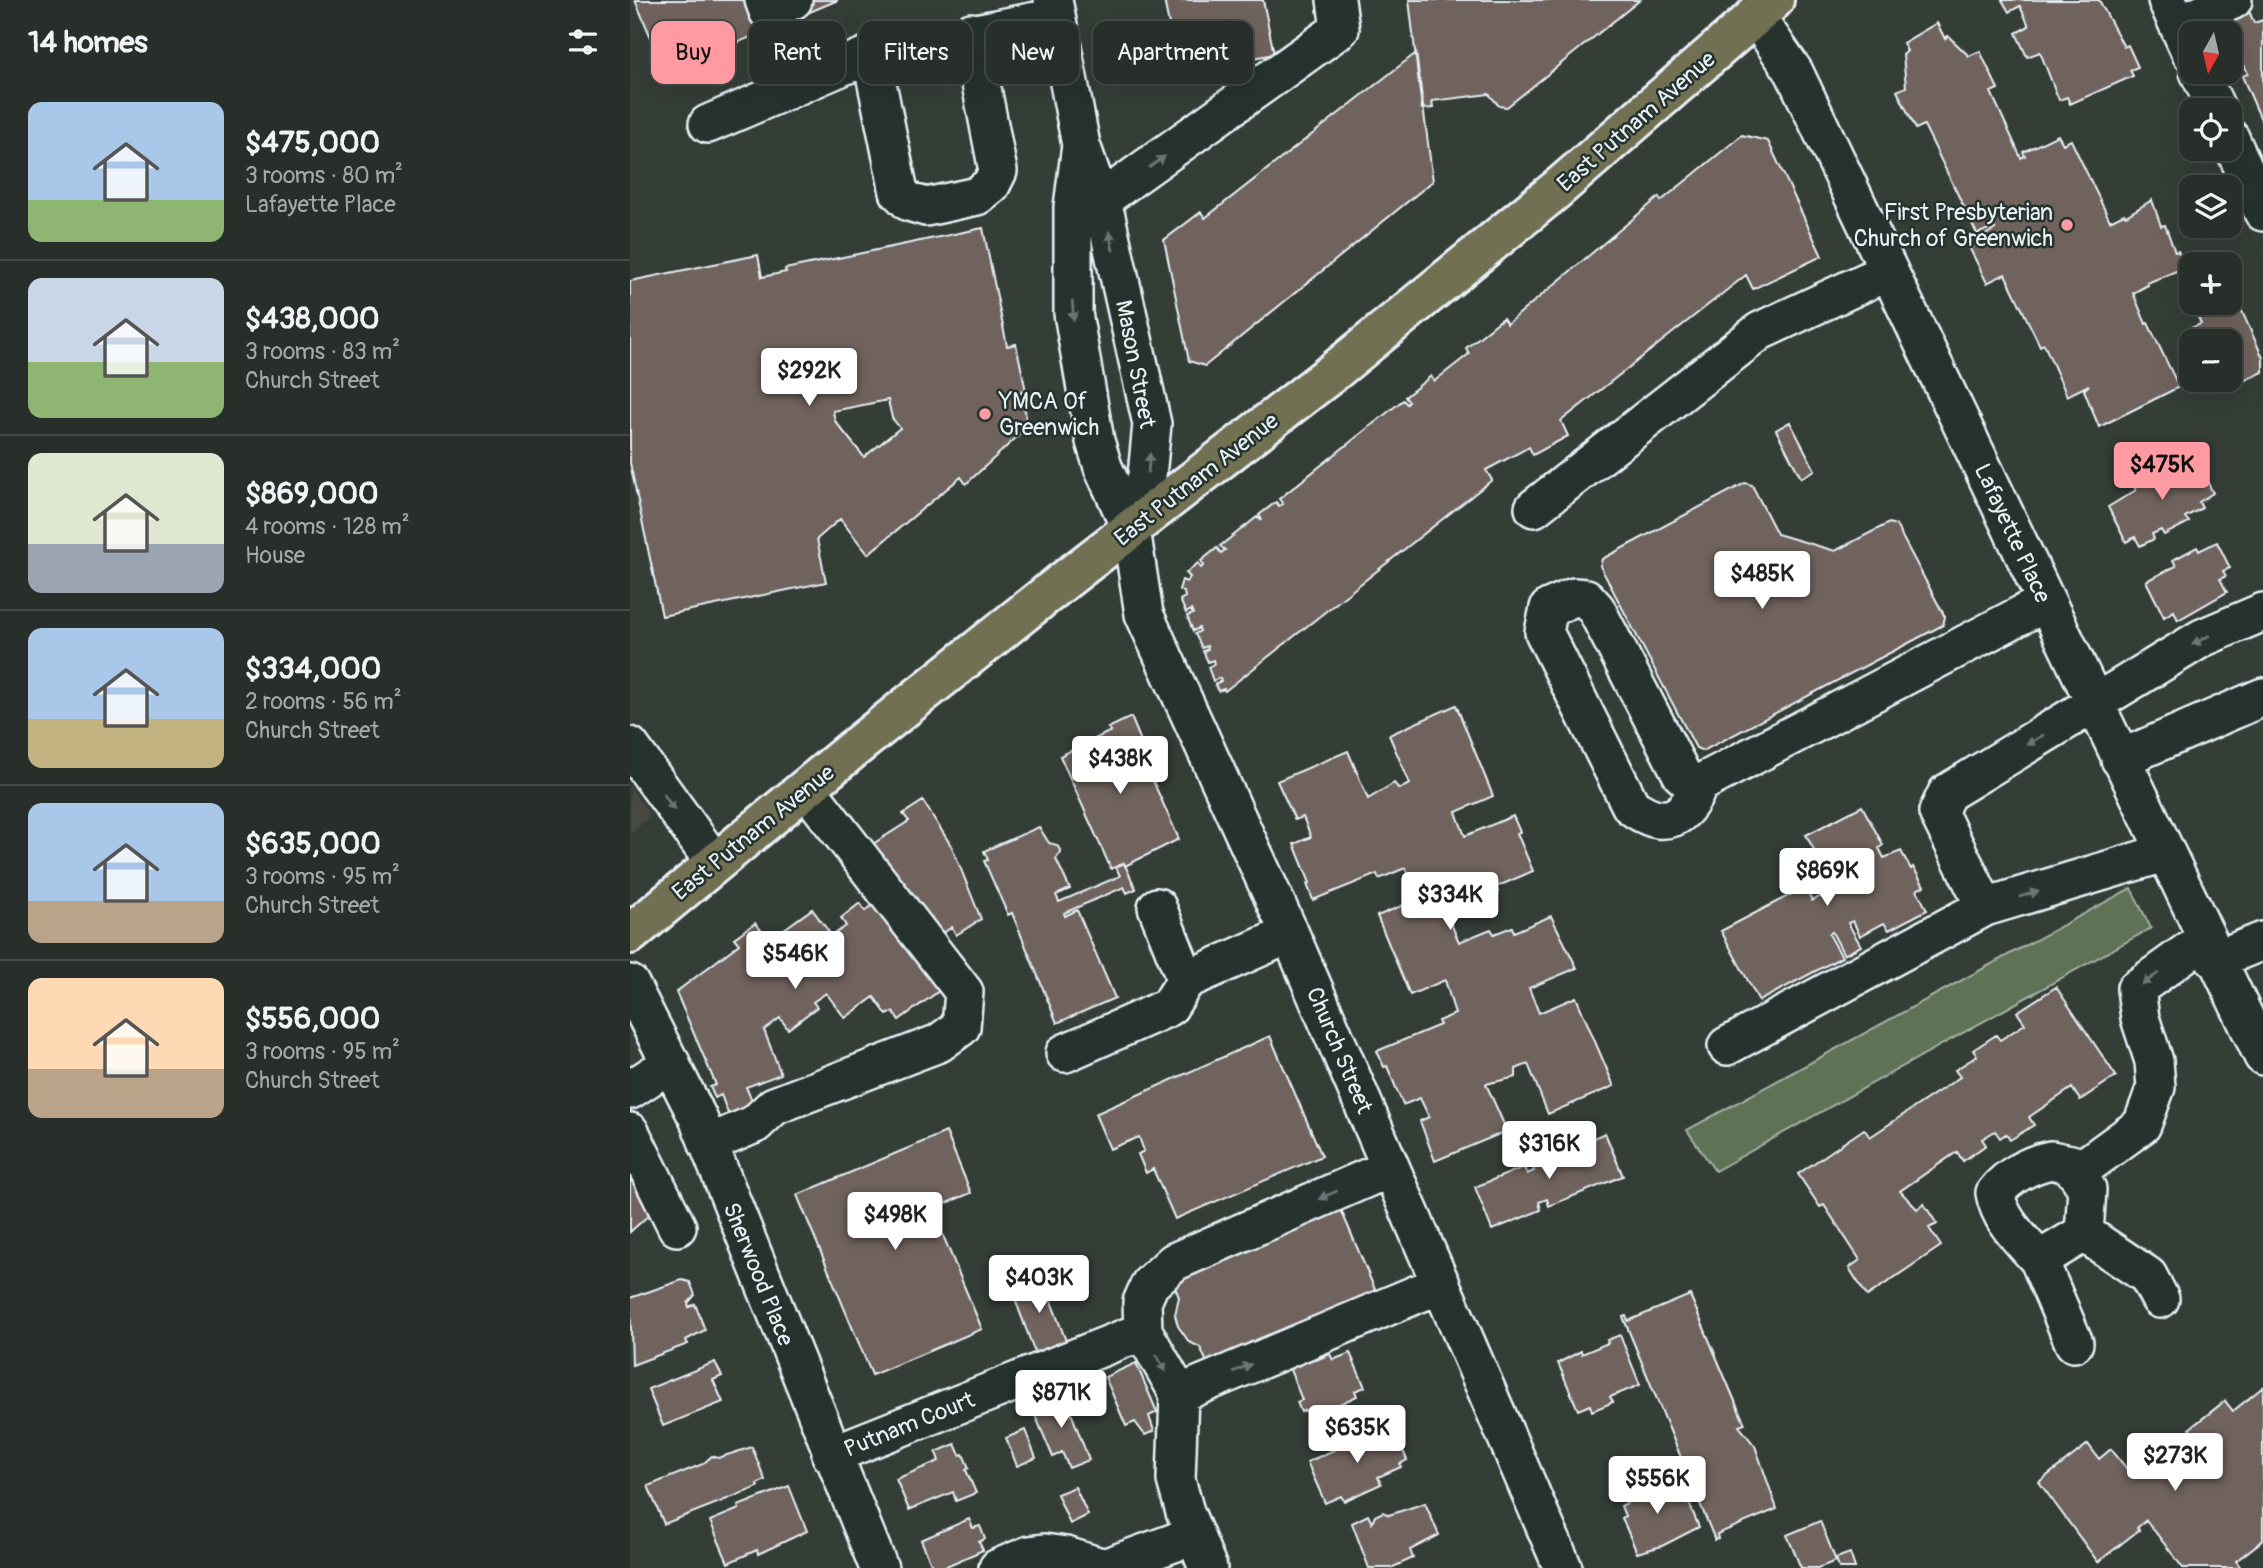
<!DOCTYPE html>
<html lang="en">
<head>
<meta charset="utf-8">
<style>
	:root { --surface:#282e29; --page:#343a35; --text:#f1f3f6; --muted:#a5a8a8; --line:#444a46; --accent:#ff9aa2 }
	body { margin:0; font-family:Pangolin,sans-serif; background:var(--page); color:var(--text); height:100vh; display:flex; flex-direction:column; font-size:26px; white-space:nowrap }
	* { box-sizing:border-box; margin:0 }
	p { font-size:23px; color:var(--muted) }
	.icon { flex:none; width:38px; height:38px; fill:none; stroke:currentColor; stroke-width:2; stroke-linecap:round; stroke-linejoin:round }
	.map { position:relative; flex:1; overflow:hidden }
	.details { display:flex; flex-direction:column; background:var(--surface); width:630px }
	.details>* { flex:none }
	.top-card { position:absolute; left:21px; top:21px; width:665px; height:63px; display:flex; gap:14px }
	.needle { width:46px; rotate:188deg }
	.tools { position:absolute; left:1549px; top:21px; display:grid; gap:14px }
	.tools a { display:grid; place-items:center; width:63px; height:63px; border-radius:14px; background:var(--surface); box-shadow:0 7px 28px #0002,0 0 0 2px var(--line); font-size:35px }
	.price { position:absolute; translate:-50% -60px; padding:0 16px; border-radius:7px; background:#fff; color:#222; font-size:23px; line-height:46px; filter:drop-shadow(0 2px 4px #0008) }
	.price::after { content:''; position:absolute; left:50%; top:42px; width:21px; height:16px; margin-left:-10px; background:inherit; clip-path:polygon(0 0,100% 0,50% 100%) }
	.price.on { background:var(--accent); color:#111 }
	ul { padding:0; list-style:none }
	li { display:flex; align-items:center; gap:21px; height:175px; padding:0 28px }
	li+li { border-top:2px solid var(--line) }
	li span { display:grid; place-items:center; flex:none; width:196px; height:140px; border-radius:14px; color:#555 }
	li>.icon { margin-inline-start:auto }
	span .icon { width:84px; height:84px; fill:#fffc; stroke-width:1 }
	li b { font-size:30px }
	h2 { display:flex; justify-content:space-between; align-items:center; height:84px; padding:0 28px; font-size:30px }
	.tag { padding:0 24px; border-radius:14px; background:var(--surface); box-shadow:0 7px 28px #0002,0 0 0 2px var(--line); font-size:24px; line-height:63px }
	.tag.on { background:var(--accent); color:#111 }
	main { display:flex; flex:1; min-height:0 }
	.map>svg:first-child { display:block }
</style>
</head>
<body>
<main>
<section class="details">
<h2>14 homes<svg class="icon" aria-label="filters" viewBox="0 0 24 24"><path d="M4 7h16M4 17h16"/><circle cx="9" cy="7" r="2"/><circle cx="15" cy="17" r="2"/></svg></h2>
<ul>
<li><span style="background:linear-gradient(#a9c7e8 70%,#8fb573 0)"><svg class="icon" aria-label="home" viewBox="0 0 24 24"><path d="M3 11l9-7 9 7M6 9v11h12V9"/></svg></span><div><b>$475,000</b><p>3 rooms · 80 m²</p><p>Lafayette Place</p></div></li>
<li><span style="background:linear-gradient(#c9d6e8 60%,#8fb573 0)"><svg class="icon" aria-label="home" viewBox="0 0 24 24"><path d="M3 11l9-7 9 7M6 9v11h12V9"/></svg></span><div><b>$438,000</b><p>3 rooms · 83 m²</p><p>Church Street</p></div></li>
<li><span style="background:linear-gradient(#dfe7d0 65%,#9aa5b1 0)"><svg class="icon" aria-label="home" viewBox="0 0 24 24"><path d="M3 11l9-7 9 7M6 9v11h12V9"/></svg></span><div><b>$869,000</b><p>4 rooms · 128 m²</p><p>House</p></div></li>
<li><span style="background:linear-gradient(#a9c7e8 65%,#c2b280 0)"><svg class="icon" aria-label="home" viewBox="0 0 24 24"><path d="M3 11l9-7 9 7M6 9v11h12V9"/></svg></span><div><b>$334,000</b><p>2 rooms · 56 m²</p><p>Church Street</p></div></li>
<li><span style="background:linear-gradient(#a9c7e8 70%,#b9a48a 0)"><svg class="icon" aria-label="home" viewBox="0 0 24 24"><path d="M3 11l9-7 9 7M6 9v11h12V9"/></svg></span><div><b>$635,000</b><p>3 rooms · 95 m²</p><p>Church Street</p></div></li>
<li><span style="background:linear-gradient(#ffd9b3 65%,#b9a48a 0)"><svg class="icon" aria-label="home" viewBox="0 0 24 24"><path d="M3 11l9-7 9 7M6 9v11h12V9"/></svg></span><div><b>$556,000</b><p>3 rooms · 95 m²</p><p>Church Street</p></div></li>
</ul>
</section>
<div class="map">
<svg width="1633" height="1568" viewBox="0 0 1633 1568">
	<rect width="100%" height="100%" fill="#353d37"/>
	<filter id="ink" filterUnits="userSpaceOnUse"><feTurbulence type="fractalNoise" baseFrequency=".0143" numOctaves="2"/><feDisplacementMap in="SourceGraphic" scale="14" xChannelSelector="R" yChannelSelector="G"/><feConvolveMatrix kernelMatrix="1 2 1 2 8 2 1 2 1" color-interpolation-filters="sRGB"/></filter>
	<g filter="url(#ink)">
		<path fill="#474942" d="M0,787L20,816L0,834Z"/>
		<path fill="#607255" stroke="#a4b2a6" stroke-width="2" d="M1501,888L1521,928L1085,1171L1057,1130Z"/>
		<path fill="#70645d" stroke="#e8f1f8" stroke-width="2" fill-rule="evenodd" d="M5,0H208L36,73Z
			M534,0H633L644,54L549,73Z
			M779,0H1010L877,107L869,106L859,94L802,101L803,108L792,109Z
			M1372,0H1469L1494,47L1498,45L1508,67L1500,70L1503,76L1440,104L1437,97L1429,100L1410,52L1397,57L1386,33L1399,26L1390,6L1379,12Z
			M1619,11L1624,23L1633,20V124L1612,76L1618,74L1596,22Z
			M1307,23L1315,39L1318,36L1339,56L1350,51L1368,89L1361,92L1391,158L1395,156L1393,152L1428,135L1433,144L1441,140L1480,221L1494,214L1496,216L1522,200L1531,226L1535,225L1545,252L1548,251L1556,267L1517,283L1518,285L1503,293L1516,324L1518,323L1549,387L1469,427L1454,390L1459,385L1437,396L1414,344L1410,346L1375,274L1357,283L1338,245L1365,229L1364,227L1347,234L1294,125L1286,129L1267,91L1276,87L1273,55L1277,51L1273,43Z
			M786,53L803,181L575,366L559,361L534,240L571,212L575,218Z
			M1112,135L1138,141L1192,256L1123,289L1116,275L931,421L938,436L903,455L899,447L856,470L862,480L595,691L594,689L588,691L585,684L591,681L590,678L583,681L578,667L584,664L583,660L578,662L573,651L578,649L577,646L572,648L565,634L570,631L569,628L563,631L557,616L563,614L561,610L556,613L550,600L555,597L554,592L549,590L552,580L557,582L560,577L556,573L568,563L571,568L574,565L571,561L587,548L591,553L595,550L590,546L627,517L632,520L629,515L646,502L649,506L653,504L649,499L773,400L777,404L779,402L775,397L801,376L804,381L807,379L839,354L836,348L873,318L877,324L1029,197L1031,201Z
			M353,228L377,346L386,344L396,391H391L396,416L388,436L336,484L331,477L238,554L210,519L187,539L196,582L32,616L0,463V281L128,255L132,277L156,272L155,269ZM258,400L262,418L270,428L234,457L205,421L203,411Z
			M1600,292L1610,307L1633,358V372L1613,381L1610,375L1600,380V341H1566L1561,328L1571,324L1564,308L1576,303H1600Z
			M1160,422L1185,470L1171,478L1146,430Z
			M1565,457L1583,493L1569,502L1572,508L1555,517L1559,522L1534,535L1531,530L1522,534L1524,539L1510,546L1505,537L1496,542L1478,507L1506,490L1503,485Z
			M1115,483L1122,485L1147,534L1205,551L1259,523L1266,525L1315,617L1313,625L1073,751L1066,748L970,566L972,559Z
			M1587,542L1600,568L1593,571L1596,576L1590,579L1597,592L1548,620L1544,611L1534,617L1516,581L1546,566L1543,560L1567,547L1569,551Z
			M826,705L863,796L826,812L835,836L883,816L890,832L887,833L903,871L866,887L868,892L849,899L852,905L819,919L829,942L861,929L864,934L882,927L884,932L921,916L947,968L899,988L909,1013L946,997L984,1086L918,1114L898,1064L886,1069V1077L856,1084L877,1131L805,1161L790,1121L799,1117L790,1098L773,1105L757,1066L754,1067L747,1051L810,1025L808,1021L825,1014L815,980L780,995L747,916L781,902L775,888L783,885L775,868L749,879L747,874L683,900L677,884L680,883L664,844L681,837L673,817L665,820L647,781L718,751L738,799L764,783L769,789L780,784L759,735Z
			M501,717L511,741L506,743L549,839L495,866L494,863L481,869L430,756L481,731L478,728Z
			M293,801L322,847L351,919L326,935L322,927L309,936L280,890L272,881L264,887L238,847L279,821L273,814Z
			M1232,806L1253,845L1249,848L1254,858L1271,851L1281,869L1283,867L1294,886L1287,890L1297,910L1259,930L1254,923L1230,936L1223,921L1218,923L1231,946L1214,955L1202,932L1199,934L1212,957L1129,1001L1091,931L1175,887L1182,901L1221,880L1216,872L1200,880L1176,835Z
			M409,827L419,843L427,845L431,852L426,859L440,889L426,895L429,902L490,876L486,867L494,863L506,889L497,893L494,887L434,913L435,916L447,910L485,998L427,1023L382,913L378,915L354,861L358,860L354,851Z
			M230,903L235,911L246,903L309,991L269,1020L263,1012L257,1015L244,997L215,1018L196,993L183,1002L187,1007L158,1029L150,1018L134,1030L151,1074L116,1087L124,1105L99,1116L91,1095L85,1098L80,1087L86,1085L46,992L109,944L104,938L125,923L146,947L159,937L153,930L182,909L205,940L209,938L206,933L216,926L211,918Z
			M1426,987L1486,1076L1450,1100L1442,1088L1399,1117L1404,1125L1380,1140L1376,1134L1370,1138L1365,1131L1352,1139L1356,1145L1333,1161L1327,1152L1270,1191L1287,1209L1294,1204L1307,1224L1299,1228L1311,1246L1237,1296L1219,1268L1230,1260L1194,1205L1190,1207L1168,1174L1234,1129L1240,1137L1330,1077L1325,1070L1347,1056L1343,1050L1366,1035L1370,1040L1395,1024L1387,1012Z
			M640,1036L692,1156L545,1219L523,1169L516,1173L508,1154L514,1151L509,1137L480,1149L465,1114Z
			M316,1132L341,1193L302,1209L352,1329L242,1375L167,1195Z
			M975,1133L993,1176L919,1206L917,1199L909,1202L911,1210L862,1230L845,1187L894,1167L897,1174L904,1171L902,1164Z
			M0,1173L30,1205L0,1232Z
			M709,1205L749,1299L580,1369L570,1347L559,1342L548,1326L545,1315L549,1297L540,1275Z
			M408,1275L410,1282L413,1280L436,1341L405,1353L385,1299L394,1296L388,1283Z
			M52,1280L60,1282L65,1295L58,1303L59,1307L65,1304L75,1330L56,1340L58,1344L2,1365L0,1298Z
			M1060,1295L1110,1413L1115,1424L1109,1426L1125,1446L1147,1509L1087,1534L1088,1539L1085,1540L993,1317L996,1316L998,1321Z
			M990,1335L1010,1385L980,1397L983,1402L962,1411L960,1405L948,1410L928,1363L951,1351L952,1354L978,1343L977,1340Z
			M720,1353L735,1387L725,1391L727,1396L681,1417L676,1410L671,1412L667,1402L672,1400L659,1367L685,1356L686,1360L700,1354L703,1360Z
			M85,1362L92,1376L83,1380L93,1402L33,1426L18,1389Z
			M506,1363L527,1412L519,1416L524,1431L515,1435L505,1422L496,1426L475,1377Z
			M1633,1387V1540L1606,1561L1611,1568H1553L1516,1520L1507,1528L1509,1530L1468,1562L1409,1482L1458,1444L1469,1459L1481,1449L1501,1474L1525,1455L1532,1465L1567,1439L1559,1429L1595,1401L1603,1411Z
			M434,1394L459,1460L439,1468L432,1452L423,1457L402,1408L418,1398L419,1401Z
			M763,1427L777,1460L770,1464L771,1467L748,1477L751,1484L714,1501L711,1496L695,1503L677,1462L713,1446L715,1440L721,1438L727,1440L754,1428L755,1431Z
			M395,1430L406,1458L387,1466L376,1438Z
			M325,1444L330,1455L333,1454L339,1468L336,1470L346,1493L326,1501L323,1492L279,1510L266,1479L309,1461L306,1452Z
			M122,1447L135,1480L127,1484L128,1487L34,1524L18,1486L73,1464L82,1456L88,1458Z
			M1050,1481L1069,1527L1032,1546L1007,1553L992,1518L995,1516L991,1506L997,1503L991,1489L1002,1484L1006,1492L1018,1487L1020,1493Z
			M159,1486L177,1531L128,1554L127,1550L98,1563L80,1521L109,1509L108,1506Z
			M445,1487L458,1515L440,1524L427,1494Z
			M795,1503L809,1535L780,1550L783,1558L761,1568H739L722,1523L738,1515L742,1523L745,1516L753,1512L759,1515Z
			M339,1519L343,1528L350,1526L355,1539L349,1542L353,1550L312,1568H303L291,1540Z
			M1190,1521L1206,1561L1188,1568H1171L1157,1535Z
			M1220,1553L1225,1568H1209L1206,1558Z"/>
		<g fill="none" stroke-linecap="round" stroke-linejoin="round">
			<defs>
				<path id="minor" d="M134,0L138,11L163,0
					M423,0L451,145L476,217L522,424L517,476L501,529
					M1537,0L1561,53
					M1125,15L1164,72L1633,1056
					M1548,24L1603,0
					M241,54L269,192L279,202L296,207L347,196L361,185L368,171L341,32
					M1569,72L1587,110
					M78,124L241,54L426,17
					M1600,138L1633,212
					M451,145L443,207V313L465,441L473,467L501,529L514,614L660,934L933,1568
					M470,201L710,29L706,0
					M904,508L1130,331L1259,271
					M0,746L84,862
					M1490,759L1633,697
					M1069,784C1056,819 1035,831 1001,806L914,632L919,608L944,597L956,598L966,609L1052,775L1061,783L1069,784L1416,602
					M1534,853L1355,907L1308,812L1317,793L1572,638L1633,612
					M527,907L556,980
					M1585,960L1633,941
					M0,984L68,1118L249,1568
					M1097,1046L1355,907
					M435,1053L539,1007L556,980L660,934
					M0,1090L41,1063
					M0,1132L47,1227
					M78,1144L125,1124L144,1106L309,1043L331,1027L334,992L176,788
					M1421,1160L1441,1164L1457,1189L1454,1233L1409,1260C1391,1239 1370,1221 1365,1193C1378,1176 1400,1164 1421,1160Z
					M1446,1173L1512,1125L1526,1087L1524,1061L1510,1018L1506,989L1575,939
					M1454,1233L1518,1276L1530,1299
					M1409,1260L1444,1343
					M549,1394L811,1284
					M201,1455L513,1331
					M368,1568L399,1555L414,1553L436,1556L474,1568L565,1535
					M578,1568L555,1512L546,1480L549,1394L513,1331L512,1302L520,1284L544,1262L760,1168"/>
				<path id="major" d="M0,934L223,749L431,583L702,373L926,190L1144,0"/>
			</defs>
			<use href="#minor" stroke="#e8f1f8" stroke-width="42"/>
			<use href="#major" stroke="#e8f1f8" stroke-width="44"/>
			<use href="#minor" stroke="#26332d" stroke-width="37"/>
			<use href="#major" stroke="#716f52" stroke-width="38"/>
		</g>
		<defs><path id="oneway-solid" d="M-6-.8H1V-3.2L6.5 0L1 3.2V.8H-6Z" transform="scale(1.75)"/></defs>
		<g fill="#6a7674">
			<use href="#oneway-solid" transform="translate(527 162) rotate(-36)"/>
			<use href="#oneway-solid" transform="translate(481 241) rotate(-102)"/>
			<use href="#oneway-solid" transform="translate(443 311) rotate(86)"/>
			<use href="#oneway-solid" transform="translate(519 463) rotate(-84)"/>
			<use href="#oneway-solid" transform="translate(1571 640) rotate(152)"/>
			<use href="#oneway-solid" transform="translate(1405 740) rotate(149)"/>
			<use href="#oneway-solid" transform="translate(39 802) rotate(55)"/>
			<use href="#oneway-solid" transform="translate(1399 894) rotate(-17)"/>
			<use href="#oneway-solid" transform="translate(1520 979) rotate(145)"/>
			<use href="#oneway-solid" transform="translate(698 1195) rotate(156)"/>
			<use href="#oneway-solid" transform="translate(531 1363) rotate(61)"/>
			<use href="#oneway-solid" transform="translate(612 1368) rotate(-23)"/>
		</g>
	</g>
	<g fill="#ff9aa2" stroke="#26332d" stroke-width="2.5">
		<circle cx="1437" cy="225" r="7"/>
		<circle cx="355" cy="414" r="7"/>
	</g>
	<g text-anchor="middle" stroke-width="5" stroke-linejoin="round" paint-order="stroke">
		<g font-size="23" fill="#e8f1f8" stroke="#26332d">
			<text transform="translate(1006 121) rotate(-41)" y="8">East Putnam Avenue</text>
			<text transform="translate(506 364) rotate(79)" y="8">Mason Street</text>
			<text transform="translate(566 479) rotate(-38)" y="8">East Putnam Avenue</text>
			<text transform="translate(1383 533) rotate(65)" y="8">Lafayette Place</text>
			<text transform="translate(123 832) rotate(-39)" y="8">East Putnam Avenue</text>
			<text transform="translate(710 1050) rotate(67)" y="8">Church Street</text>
			<text transform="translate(129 1274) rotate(68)" y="8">Sherwood Place</text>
			<text transform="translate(279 1424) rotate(-22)" y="8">Putnam Court</text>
		</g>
		<g font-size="23" fill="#e8f1f8" stroke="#26332d" text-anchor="end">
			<text x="1423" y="220">First Presbyterian<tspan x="1423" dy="26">Church of Greenwich</tspan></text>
			<text x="369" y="409" text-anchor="start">YMCA Of<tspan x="369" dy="26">Greenwich</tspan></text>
		</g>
	</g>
</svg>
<div class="tools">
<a><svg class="needle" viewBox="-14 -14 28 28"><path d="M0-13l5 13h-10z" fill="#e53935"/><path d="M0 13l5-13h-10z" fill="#a5a8a8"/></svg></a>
<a><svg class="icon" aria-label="locate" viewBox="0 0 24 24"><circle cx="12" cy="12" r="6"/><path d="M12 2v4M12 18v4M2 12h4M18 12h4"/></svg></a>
<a><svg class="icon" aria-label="layers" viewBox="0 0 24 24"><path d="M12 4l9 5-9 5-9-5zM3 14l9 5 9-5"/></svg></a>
<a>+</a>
<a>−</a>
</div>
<b class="price" style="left:179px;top:408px">$292K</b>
<b class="price on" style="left:1532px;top:502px">$475K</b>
<b class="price" style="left:1132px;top:611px">$485K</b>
<b class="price" style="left:490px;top:796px">$438K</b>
<b class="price" style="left:1197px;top:908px">$869K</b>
<b class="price" style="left:820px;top:932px">$334K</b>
<b class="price" style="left:165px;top:991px">$546K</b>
<b class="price" style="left:919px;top:1181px">$316K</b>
<b class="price" style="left:265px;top:1252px">$498K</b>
<b class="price" style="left:409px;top:1315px">$403K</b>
<b class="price" style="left:431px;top:1430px">$871K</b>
<b class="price" style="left:727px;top:1465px">$635K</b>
<b class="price" style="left:1545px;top:1493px">$273K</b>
<b class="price" style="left:1027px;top:1516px">$556K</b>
<div class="top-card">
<a class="tag on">Buy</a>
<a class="tag">Rent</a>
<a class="tag">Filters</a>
<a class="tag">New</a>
<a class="tag">Apartment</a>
</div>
</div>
</main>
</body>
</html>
